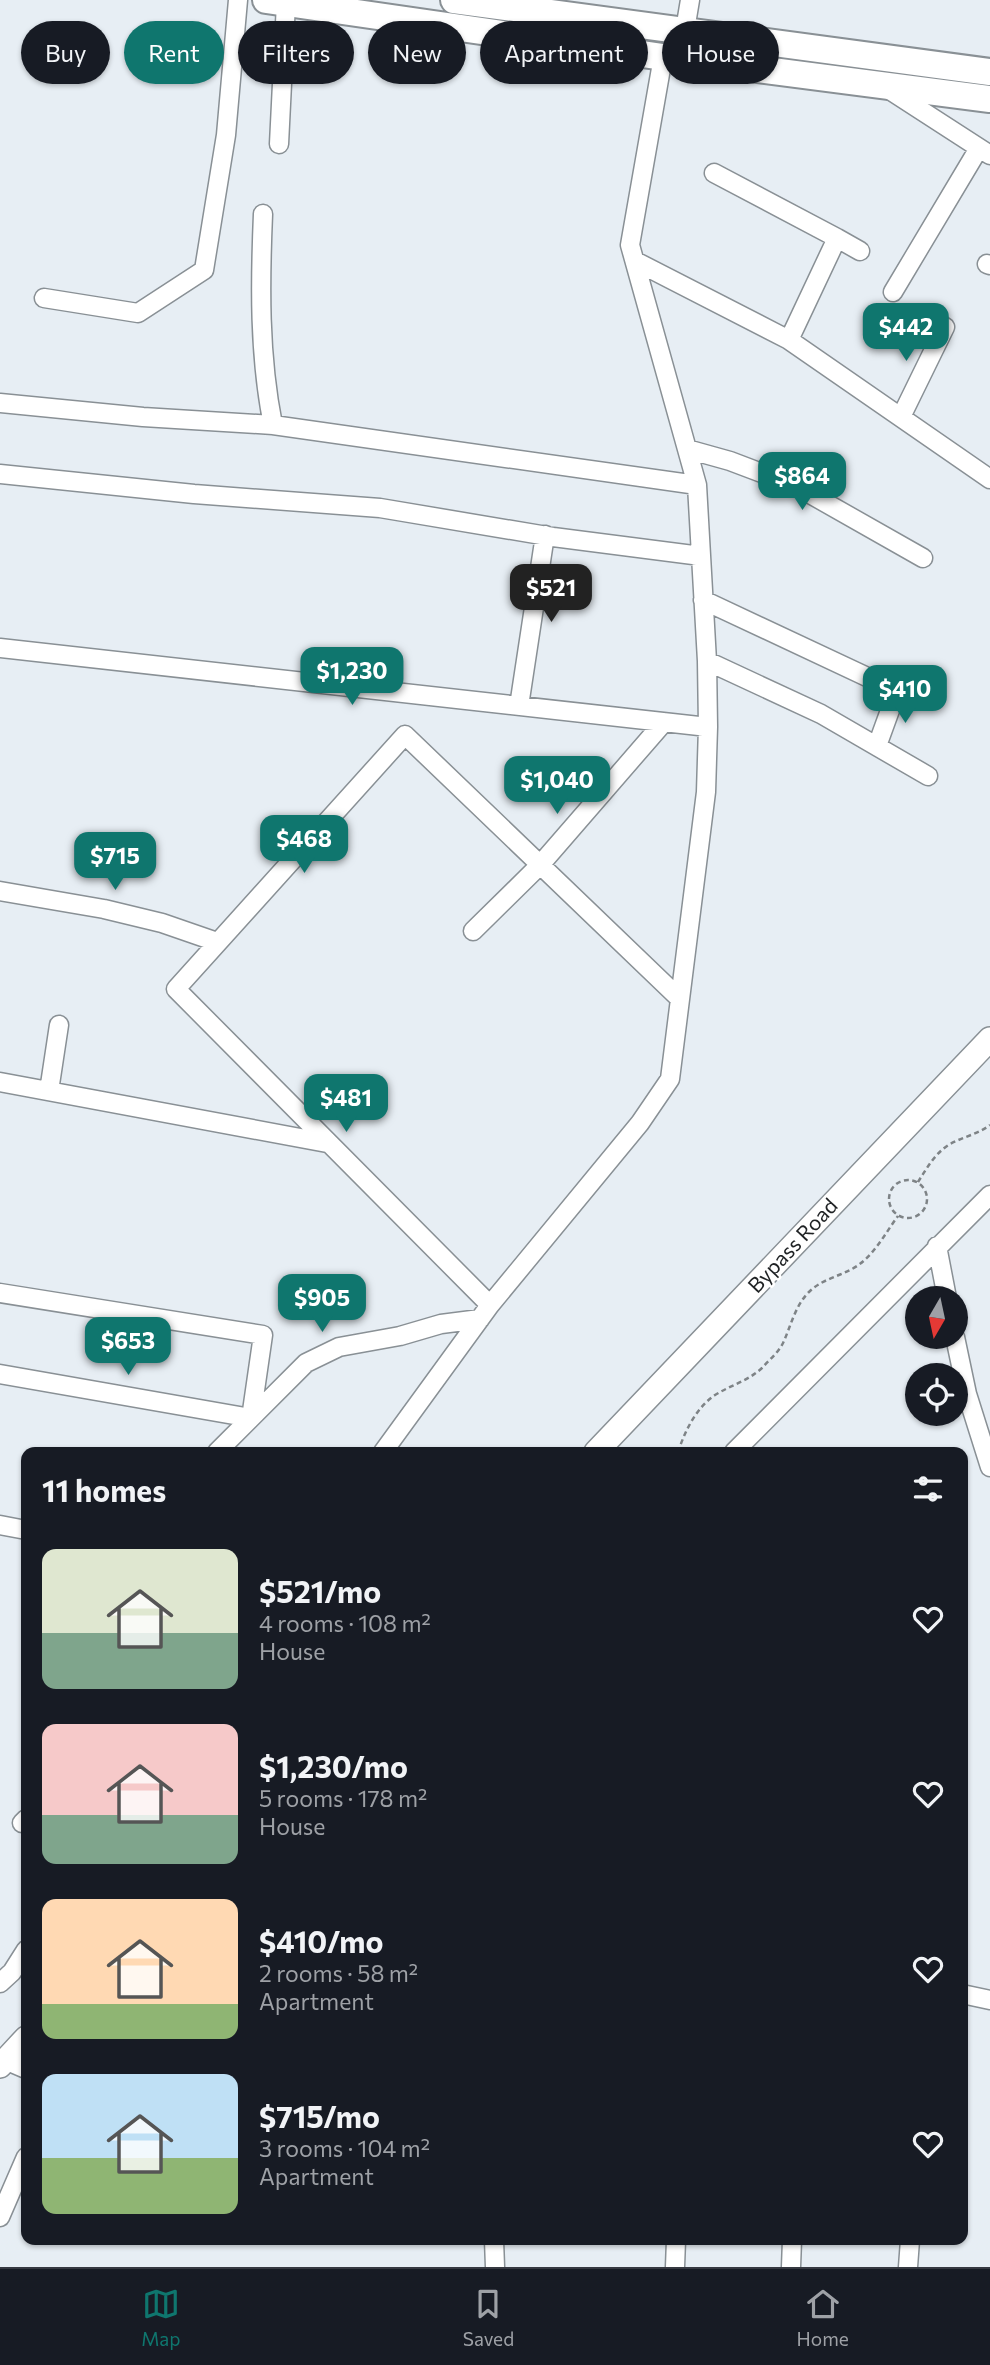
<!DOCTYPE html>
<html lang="en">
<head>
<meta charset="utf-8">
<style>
	:root { --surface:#171b24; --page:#242831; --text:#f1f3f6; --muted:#9ea1a6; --line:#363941; --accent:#0f766e }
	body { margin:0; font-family:Commissioner,sans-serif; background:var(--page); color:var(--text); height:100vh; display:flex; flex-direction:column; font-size:26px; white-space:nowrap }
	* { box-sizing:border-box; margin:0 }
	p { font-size:23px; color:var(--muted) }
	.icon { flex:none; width:38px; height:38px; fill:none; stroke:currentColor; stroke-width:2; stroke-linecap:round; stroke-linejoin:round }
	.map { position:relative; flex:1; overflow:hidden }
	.drawer { position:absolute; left:21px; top:1447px; width:947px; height:798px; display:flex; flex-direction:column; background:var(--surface); border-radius:14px; box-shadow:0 2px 5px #0004 }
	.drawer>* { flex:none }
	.guide { position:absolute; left:21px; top:21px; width:948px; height:63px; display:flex; gap:14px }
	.needle { width:46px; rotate:189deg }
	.controls { position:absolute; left:905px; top:1286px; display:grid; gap:14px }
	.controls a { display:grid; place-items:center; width:63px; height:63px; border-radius:50%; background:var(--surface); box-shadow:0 2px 5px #0004; font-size:35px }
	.price { position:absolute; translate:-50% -60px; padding:0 16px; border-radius:14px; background:var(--accent); color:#fff; font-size:23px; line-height:46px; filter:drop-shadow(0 2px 4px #0008) }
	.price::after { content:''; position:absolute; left:50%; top:42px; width:21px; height:16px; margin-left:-10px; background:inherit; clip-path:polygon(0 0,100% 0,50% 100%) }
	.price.active { background:#222; color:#fff }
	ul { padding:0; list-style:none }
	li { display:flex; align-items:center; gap:21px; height:175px; padding:0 21px }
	li span { display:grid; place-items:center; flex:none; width:196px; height:140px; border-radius:14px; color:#555 }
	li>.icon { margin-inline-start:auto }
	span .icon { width:84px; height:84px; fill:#fffc; stroke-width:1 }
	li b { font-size:30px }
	h2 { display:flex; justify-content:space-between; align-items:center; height:84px; padding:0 21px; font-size:30px }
	.tag { padding:0 24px; border-radius:32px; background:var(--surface); box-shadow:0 2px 5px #0004; font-size:24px; line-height:63px }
	.tag.active { background:var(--accent); color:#fff }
	.dock { display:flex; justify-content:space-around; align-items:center; height:98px; border-top:2px solid var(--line); background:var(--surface); font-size:19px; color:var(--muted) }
	.dock a { display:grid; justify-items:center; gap:4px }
	.dock .active { color:var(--accent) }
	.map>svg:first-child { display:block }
</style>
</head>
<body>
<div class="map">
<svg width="990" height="2267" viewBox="0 0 990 2267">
	<rect width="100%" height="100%" fill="#e7eef4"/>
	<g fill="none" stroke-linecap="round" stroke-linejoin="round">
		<defs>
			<path id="minor" d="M685,30L690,0
				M888,89L990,155
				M279,144L286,3
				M714,173L837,238L789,340
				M263,214C260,284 259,355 273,425
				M837,238L860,251
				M635,261L789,340L990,479
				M987,264L990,265
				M893,292L979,148
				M44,298L138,313L204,270L226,135L238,0
				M0,403L143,417L273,425L697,485
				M901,417L945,327
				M687,449L730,461L796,486L923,558
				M0,474L194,494L380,508L553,537L701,556
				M703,600L897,691L877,746
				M0,648L708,727
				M707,661L821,714L928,776
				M519,706L545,535
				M0,891L104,909L162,923L217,942
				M473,931L540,865L664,722
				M0,1082L327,1143
				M49,1091L59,1025
				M937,1246L947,1298
				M0,1293L263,1335L251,1418L0,1374
				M490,1305L176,989L405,735L680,999
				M955,1337L967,1394L990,1467
				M217,1452L306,1363L339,1347L400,1336L441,1324L480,1319
				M383,1452L490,1305L640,1123L670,1079L706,792L708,727L707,661L697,485L630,245L663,57
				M734,1452L990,1195
				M0,1525L26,1530
				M22,1823L26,1819
				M0,1983L12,1972L26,1950
				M962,1994L990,2000
				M5,2060L26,2069
				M0,2217L26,2157
				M494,2240L495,2267
				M675,2267L676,2240
				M791,2267L792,2240
				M908,2267L910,2240"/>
			<path id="major" d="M596,1452L990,1039
				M0,2066L26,2038"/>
			<path id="highway" d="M266,0L663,57L990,99
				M454,0L990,72"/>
		</defs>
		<use href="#minor" stroke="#899095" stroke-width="21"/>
		<use href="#major" stroke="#899095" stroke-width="26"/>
		<use href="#highway" stroke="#899095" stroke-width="30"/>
		<path stroke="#7e8386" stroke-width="2.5" stroke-dasharray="5 3.5" stroke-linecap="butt" d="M889 1199a19 19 0 1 1 38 0a19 19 0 1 1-38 0Z
			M918,1182C927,1168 935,1153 950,1144C963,1137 978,1134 990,1125
			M678,1452C685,1431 696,1408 715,1395C731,1385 748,1381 762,1368C769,1360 778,1353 783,1343C791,1326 795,1305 810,1291C824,1278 842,1276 857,1266C875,1254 886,1232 898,1216"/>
		<use href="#minor" stroke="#fff" stroke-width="18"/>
		<use href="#major" stroke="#fff" stroke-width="23"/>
		<use href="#highway" stroke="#fff" stroke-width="26"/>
	</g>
	<g text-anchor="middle" stroke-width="5" stroke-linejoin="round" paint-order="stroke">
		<g font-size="21" fill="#1f2224" stroke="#fff">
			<text transform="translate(793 1246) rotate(-47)" y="7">Bypass Road</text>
		</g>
	</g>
</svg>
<div class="controls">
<a><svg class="needle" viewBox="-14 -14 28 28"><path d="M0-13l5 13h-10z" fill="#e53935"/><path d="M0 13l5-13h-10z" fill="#9ea1a6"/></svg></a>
<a><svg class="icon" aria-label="locate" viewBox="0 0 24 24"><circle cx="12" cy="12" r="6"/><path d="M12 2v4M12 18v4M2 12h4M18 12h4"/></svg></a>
</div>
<b class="price" style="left:906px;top:363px">$442</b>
<b class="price" style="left:802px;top:512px">$864</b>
<b class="price active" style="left:551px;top:624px">$521</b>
<b class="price" style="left:352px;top:707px">$1,230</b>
<b class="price" style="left:905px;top:725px">$410</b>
<b class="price" style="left:557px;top:816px">$1,040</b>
<b class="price" style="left:304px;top:875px">$468</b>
<b class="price" style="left:115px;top:892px">$715</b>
<b class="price" style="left:346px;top:1134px">$481</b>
<b class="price" style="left:322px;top:1334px">$905</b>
<b class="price" style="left:128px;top:1377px">$653</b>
<div class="guide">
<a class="tag">Buy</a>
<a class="tag active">Rent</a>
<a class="tag">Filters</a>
<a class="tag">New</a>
<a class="tag">Apartment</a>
<a class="tag">House</a>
</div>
<section class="drawer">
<h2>11 homes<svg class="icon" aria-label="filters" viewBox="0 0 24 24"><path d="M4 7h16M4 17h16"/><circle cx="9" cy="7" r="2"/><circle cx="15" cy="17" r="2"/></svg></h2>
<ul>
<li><span style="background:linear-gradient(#dfe7d0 60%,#7fa58c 0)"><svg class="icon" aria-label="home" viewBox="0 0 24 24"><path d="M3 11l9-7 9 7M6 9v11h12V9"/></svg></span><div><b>$521/mo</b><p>4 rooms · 108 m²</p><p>House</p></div><svg class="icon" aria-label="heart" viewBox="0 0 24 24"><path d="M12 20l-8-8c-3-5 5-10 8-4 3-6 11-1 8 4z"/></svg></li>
<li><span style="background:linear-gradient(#f6c9c9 65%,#7fa58c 0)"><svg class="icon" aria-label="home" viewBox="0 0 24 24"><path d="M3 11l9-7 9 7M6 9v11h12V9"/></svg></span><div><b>$1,230/mo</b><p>5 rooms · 178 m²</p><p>House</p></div><svg class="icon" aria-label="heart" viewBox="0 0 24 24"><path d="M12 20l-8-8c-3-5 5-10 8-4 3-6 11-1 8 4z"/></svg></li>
<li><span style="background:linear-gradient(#ffd9b3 75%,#8fb573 0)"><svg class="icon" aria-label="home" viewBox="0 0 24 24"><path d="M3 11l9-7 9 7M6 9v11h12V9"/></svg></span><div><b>$410/mo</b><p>2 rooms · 58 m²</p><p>Apartment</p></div><svg class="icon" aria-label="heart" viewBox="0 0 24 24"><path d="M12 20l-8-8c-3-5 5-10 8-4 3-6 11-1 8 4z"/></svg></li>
<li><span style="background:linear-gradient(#bfe0f5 60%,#8fb573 0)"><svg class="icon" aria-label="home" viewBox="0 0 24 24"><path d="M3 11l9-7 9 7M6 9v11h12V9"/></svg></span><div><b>$715/mo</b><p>3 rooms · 104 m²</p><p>Apartment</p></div><svg class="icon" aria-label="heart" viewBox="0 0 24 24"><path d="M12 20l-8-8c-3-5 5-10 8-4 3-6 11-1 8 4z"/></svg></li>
</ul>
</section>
</div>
<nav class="dock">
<a class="active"><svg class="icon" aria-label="map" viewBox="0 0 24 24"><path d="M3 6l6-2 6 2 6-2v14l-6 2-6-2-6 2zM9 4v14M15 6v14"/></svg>Map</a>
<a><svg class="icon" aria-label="saved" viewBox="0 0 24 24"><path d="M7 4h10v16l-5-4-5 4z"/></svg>Saved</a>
<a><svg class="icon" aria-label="home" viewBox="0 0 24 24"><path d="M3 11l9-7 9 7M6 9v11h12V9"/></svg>Home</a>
</nav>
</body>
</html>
